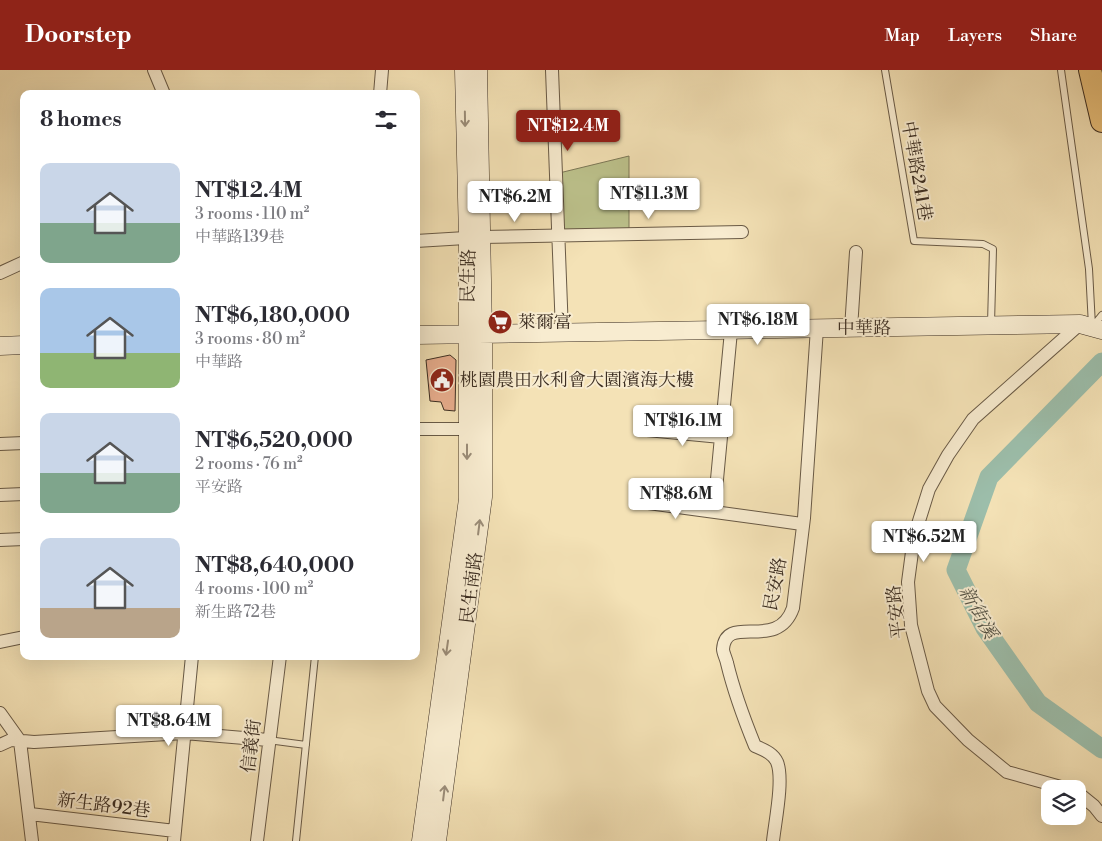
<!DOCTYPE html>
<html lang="en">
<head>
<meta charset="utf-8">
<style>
	:root { --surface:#fff; --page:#f7f7f7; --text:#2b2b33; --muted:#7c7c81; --accent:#8f2418 }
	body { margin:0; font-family:"Libre Bodoni","Noto Serif TC",serif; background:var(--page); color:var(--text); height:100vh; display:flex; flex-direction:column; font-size:19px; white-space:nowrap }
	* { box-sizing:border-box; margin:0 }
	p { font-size:16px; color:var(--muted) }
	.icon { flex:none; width:28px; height:28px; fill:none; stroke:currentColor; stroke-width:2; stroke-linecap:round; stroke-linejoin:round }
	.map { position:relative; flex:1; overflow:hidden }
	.panel { position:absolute; left:20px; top:20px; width:400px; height:570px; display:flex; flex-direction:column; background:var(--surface); border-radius:10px; box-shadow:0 5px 20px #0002 }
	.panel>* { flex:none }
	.fabs { position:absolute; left:1041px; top:710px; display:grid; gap:10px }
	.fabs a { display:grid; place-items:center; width:45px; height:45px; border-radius:10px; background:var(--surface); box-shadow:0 5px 20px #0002; font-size:25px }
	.price { position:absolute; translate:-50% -42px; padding:0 11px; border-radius:5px; background:#fff; color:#222; font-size:16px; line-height:32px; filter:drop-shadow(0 1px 2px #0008) }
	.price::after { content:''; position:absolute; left:50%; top:30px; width:15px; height:11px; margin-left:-8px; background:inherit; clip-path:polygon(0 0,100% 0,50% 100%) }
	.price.selected { background:var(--accent); color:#fff }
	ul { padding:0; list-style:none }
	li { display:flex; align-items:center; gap:15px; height:125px; padding:0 20px }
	li span { display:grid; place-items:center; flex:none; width:140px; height:100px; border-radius:10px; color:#555 }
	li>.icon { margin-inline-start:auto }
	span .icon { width:60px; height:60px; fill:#fffc; stroke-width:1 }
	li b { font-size:21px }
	h2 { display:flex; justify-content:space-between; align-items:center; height:60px; padding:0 20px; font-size:21px }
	header { display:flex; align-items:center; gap:30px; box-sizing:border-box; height:70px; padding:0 25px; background:var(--accent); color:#fff }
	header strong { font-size:24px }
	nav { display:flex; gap:28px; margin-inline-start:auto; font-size:18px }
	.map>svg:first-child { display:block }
</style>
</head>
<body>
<header>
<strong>Doorstep</strong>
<nav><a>Map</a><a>Layers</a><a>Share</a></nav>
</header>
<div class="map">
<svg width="1102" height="771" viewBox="0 0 1102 771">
	<rect width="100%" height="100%" fill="#f4e2b6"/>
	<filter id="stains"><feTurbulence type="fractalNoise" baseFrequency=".004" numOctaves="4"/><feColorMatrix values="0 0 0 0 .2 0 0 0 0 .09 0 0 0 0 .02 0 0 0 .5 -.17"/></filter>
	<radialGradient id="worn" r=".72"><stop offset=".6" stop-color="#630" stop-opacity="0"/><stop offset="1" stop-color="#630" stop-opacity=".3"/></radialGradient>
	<path fill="#bdc38d" stroke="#7c7857" d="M629,86V164L557,165L555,104Z"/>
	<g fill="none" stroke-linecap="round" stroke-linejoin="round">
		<path stroke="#9cbeab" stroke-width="19" d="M1102,292L989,407L956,500L985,558L1038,633L1102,679"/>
	</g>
	<path fill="#e8ad8d" stroke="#3b2d21" d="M450,285L456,290L455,341L444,340L441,332L430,331L426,290Z"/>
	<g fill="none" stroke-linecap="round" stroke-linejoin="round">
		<defs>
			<path id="lane" d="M885,0L914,171L983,174L993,179L991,254
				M1061,0L1089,199L1092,256
				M1093,256L1102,245
				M268,670L306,675
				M296,771L315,586"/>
			<path id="street" d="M154,0L164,24
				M552,0L562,262
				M380,24L382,0
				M416,171L482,167L742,162
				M0,203L24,192
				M851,259L856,182
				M416,359H476
				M647,360L721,367
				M0,374L24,373
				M0,425L24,424
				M641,432L802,454
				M714,441L731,261
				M0,470L24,469
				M0,572L24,567
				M0,643L20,671L32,771
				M0,675L11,670L34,672L184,663L268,670
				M1068,719L1007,702L968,670L935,636L928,621L911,555L908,512L914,467L929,419L948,385L973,349L1080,254
				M1078,723L1094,736L1102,746
				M30,744L175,761
				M174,771L192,586
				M257,771L280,586
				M773,771C775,752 784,709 777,692C773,683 764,680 755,676C744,649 734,622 727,593C726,588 723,583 723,579C726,542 777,583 793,538L804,448L817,258"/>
			<path id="secondary" d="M416,265L1080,254L1102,260
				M0,276L24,275
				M421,771L468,429V169L464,0
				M437,771L483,427V263L478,0"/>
			<path id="highway" d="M1090,0L1102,51"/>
		</defs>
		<use href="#lane" stroke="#695a46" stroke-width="8"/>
		<use href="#street" stroke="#695a46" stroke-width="14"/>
		<use href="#secondary" stroke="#3b2d21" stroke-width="19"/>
		<use href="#highway" stroke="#3b2d21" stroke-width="24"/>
		<use href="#lane" stroke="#f8ecd0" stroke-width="6"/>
		<use href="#street" stroke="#f8ecd0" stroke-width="12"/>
		<use href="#secondary" stroke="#f8ecd0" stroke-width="18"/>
		<use href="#highway" stroke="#eac17b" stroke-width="22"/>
	</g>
	<defs><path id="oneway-shaft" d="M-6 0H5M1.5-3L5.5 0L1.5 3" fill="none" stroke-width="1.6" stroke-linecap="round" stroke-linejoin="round" transform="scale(1.25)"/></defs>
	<g stroke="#9a8c78">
		<use href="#oneway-shaft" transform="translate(465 49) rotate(89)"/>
		<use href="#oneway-shaft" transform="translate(467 382) rotate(90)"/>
		<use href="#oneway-shaft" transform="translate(479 457) rotate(-83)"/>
		<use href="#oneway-shaft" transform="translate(447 578) rotate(98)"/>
		<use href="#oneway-shaft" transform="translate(444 723) rotate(-83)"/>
	</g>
	<defs>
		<symbol id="supermarket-disc" viewBox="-11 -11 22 22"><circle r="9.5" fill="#8f2418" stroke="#f8ecd0"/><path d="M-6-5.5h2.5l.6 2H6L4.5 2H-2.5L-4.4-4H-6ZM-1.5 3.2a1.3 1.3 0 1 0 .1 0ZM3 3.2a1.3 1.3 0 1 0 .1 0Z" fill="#fff"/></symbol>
		<symbol id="civic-disc" viewBox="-11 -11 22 22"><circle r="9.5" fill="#8f2418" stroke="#f8ecd0"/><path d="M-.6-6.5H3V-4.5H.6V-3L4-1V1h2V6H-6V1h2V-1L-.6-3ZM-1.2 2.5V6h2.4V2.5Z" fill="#fff"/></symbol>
	</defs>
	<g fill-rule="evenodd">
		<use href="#supermarket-disc" x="486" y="238" width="28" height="28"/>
		<use href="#civic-disc" x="428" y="296" width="28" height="28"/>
	</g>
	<g text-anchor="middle" stroke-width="4" stroke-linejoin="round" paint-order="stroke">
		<g font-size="18" fill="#3b2d21" stroke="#f8ecd0">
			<text transform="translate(917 101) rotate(80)" y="6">中華路241巷</text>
			<text transform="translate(468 206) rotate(-89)" y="6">民生路</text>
			<text x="864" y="264">中華路</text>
			<text transform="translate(775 514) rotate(-79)" y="6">民安路</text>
			<text transform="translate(471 518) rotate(-83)" y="6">民生南路</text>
			<text transform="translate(896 542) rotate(-96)" y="6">平安路</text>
			<text transform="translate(251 676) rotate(-83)" y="6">信義街</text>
			<text transform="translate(104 735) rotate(7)" y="6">新生路92巷</text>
		</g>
		<g font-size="18" fill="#3b2d21" stroke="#f8ecd0" text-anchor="start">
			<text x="518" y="258">萊爾富</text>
			<text x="460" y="316">桃園農田水利會大園濱海大樓</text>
		</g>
		<g font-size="19" font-style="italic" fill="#535144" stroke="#f8ecd0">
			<text transform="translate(979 542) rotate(61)" y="7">新街溪</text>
		</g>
	</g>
	<rect width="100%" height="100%" filter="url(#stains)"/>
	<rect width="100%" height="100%" fill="url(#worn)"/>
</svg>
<div class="fabs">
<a><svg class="icon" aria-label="layers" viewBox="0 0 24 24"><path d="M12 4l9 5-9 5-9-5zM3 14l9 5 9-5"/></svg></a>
</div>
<b class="price selected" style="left:568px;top:82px">NT$12.4M</b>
<b class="price" style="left:649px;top:150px">NT$11.3M</b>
<b class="price" style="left:515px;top:153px">NT$6.2M</b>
<b class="price" style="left:758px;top:276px">NT$6.18M</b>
<b class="price" style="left:683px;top:377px">NT$16.1M</b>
<b class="price" style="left:676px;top:450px">NT$8.6M</b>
<b class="price" style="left:924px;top:493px">NT$6.52M</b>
<b class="price" style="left:169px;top:677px">NT$8.64M</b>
<section class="panel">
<h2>8 homes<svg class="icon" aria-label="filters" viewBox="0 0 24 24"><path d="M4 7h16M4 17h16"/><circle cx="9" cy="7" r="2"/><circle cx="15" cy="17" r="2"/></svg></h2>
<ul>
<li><span style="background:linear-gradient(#c9d6e8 60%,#7fa58c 0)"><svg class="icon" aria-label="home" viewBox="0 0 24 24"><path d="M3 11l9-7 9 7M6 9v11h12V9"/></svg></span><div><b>NT$12.4M</b><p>3 rooms · 110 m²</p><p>中華路139巷</p></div></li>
<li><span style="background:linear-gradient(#a9c7e8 65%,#8fb573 0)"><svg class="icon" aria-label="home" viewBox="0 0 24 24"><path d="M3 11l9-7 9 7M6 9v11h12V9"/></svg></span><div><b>NT$6,180,000</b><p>3 rooms · 80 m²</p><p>中華路</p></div></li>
<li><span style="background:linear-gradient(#c9d6e8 60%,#7fa58c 0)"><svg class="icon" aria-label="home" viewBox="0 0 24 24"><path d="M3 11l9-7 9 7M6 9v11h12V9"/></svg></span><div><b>NT$6,520,000</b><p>2 rooms · 76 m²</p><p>平安路</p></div></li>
<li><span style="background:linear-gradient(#c9d6e8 70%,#b9a48a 0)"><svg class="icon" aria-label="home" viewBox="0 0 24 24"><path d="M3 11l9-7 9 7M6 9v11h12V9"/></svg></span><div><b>NT$8,640,000</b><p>4 rooms · 100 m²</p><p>新生路72巷</p></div></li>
</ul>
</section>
</div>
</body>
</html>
